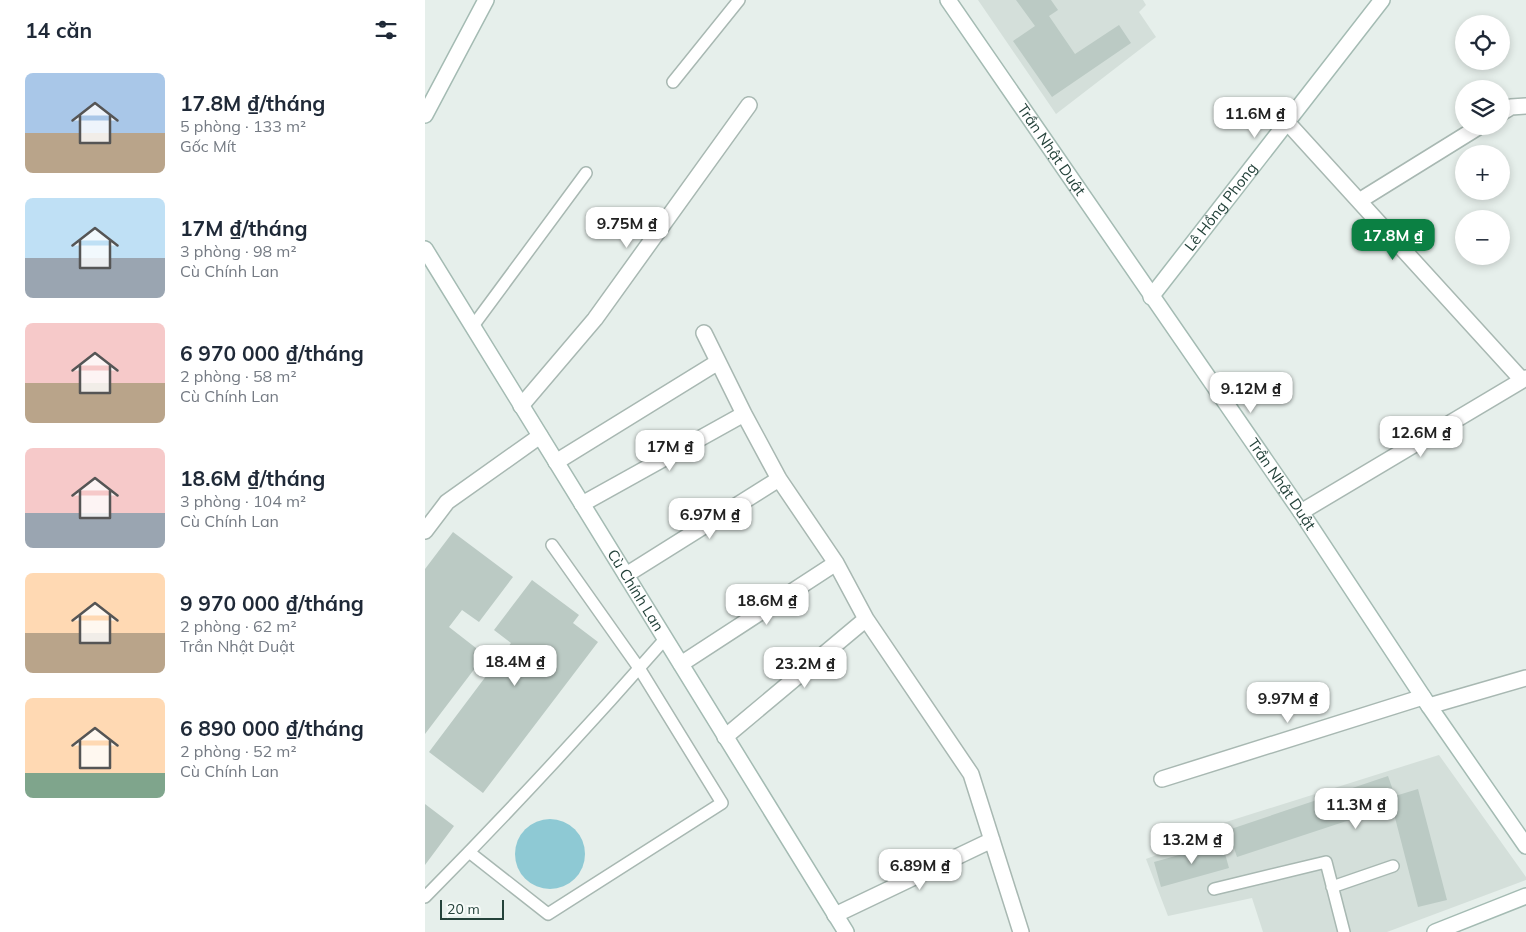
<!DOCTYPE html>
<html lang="vi">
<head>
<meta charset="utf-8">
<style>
	:root { --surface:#fff; --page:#f2f2f3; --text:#1f2937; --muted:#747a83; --accent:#0b8043 }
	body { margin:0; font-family:Mulish,sans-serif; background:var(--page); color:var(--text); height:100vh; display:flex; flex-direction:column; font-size:19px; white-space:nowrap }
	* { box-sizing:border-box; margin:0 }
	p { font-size:16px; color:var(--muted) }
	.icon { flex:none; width:28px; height:28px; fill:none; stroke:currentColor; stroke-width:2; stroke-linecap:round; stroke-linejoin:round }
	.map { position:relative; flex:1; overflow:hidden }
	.panel { display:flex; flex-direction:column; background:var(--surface); width:425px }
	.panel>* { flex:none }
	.buttons { position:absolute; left:1030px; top:15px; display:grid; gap:10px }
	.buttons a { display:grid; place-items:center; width:55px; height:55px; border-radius:50%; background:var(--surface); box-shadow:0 2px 8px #0003; font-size:25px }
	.scale { position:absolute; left:15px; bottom:12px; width:64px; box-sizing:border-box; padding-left:5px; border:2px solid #24423a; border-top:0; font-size:14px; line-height:18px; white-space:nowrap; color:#24423a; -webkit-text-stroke:4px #f7fbf9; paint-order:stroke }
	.price { position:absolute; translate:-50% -42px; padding:0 11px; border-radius:10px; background:#fff; color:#222; font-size:16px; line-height:32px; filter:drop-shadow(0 1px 2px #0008) }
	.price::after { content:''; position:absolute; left:50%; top:30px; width:15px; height:11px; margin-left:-8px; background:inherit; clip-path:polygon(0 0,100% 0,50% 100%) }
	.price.on { background:var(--accent); color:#fff }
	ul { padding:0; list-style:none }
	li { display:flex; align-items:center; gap:15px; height:125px; padding:0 25px }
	li span { display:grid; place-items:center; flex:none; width:140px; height:100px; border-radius:8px; color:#555 }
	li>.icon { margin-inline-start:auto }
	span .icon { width:60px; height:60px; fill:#fffc; stroke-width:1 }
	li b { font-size:21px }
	h2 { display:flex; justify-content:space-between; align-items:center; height:60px; padding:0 25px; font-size:21px }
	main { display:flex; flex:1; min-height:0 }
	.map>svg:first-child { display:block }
</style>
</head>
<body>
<main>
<section class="panel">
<h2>14 căn<svg class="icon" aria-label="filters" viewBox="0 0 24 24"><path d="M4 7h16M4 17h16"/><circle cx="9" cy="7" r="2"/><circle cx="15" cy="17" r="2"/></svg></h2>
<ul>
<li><span style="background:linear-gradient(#a9c7e8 60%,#b9a48a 0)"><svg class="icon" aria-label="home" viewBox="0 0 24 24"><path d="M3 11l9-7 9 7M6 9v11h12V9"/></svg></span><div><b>17.8M ₫/tháng</b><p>5 phòng · 133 m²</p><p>Gốc Mít</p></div></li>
<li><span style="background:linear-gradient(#bfe0f5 60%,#9aa5b1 0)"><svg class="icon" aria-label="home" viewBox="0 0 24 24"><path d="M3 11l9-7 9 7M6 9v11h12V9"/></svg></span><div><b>17M ₫/tháng</b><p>3 phòng · 98 m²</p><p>Cù Chính Lan</p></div></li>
<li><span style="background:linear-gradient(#f6c9c9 60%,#b9a48a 0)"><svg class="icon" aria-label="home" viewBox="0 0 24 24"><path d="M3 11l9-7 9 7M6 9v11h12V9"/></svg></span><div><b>6 970 000 ₫/tháng</b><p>2 phòng · 58 m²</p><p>Cù Chính Lan</p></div></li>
<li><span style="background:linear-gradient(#f6c9c9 65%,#9aa5b1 0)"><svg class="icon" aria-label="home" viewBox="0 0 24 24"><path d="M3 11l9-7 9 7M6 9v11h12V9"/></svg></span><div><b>18.6M ₫/tháng</b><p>3 phòng · 104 m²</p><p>Cù Chính Lan</p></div></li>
<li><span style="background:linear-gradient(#ffd9b3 60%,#b9a48a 0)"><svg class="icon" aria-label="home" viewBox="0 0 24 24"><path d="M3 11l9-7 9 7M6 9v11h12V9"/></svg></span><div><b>9 970 000 ₫/tháng</b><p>2 phòng · 62 m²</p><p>Trần Nhật Duật</p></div></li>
<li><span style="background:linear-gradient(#ffd9b3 75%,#7fa58c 0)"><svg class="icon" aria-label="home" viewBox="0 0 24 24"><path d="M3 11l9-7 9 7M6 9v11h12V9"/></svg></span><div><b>6 890 000 ₫/tháng</b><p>2 phòng · 52 m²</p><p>Cù Chính Lan</p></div></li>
</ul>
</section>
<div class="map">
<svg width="1101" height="932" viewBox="0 0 1101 932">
	<rect width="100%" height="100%" fill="#e6efeb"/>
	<path fill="#d4dfda" d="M553,0H718L721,5L714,12L731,37L631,114Z
		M1014,755L1101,877V880L962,932H838L827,898L743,916L721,859L784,835L782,828Z"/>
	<path fill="#8ec9d4" d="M90 854a35 35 0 1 1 70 0a35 35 0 1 1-70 0Z"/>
	<path fill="#bbcac4" d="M591,0H626L633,10L624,16L650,54L694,25L706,43L627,97L588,41L610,26Z
		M28,532L88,577L54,622L37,610L24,627L60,655L0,734V569Z
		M107,580L154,615L148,623L173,642L58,793L4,752L86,643L69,630Z
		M963,776L970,796L993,789L1022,900L993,907L967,806L812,857L803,830Z
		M0,804L29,826L0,865Z
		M797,843L804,868L736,887L729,862Z"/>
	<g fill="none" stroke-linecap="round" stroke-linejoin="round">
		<defs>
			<path id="lane" d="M248,82L314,0
				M48,326L161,173
				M44,852L123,914L297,803L214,668L127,545
				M907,887L968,866
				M789,889L901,862L919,932
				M0,897C83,813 163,727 240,639"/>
			<path id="street" d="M1076,113L1086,107L1101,106
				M862,122L1097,380
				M934,201L1055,126
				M279,333L319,414L354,479L411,563L441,619L546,774L596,932
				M96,406L170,319L324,105
				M131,462L293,362
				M157,504L319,414
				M876,512L1101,378
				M0,531L22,502L115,436
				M201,575L354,479
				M256,664L411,563
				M1004,706L1101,678
				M300,737L441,619
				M737,779L998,697
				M410,915L567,840"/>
			<g id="secondary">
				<path id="s1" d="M523,0L876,512L1004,706L1101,846"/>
				<path d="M0,115L61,0"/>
				<path id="s2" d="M0,249L421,932"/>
				<path id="s3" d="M726,297L957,0"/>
				<path d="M1010,932L1101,896"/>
			</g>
		</defs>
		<use href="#lane" stroke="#a8b8b2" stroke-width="14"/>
		<use href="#street" stroke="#a8b8b2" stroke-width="18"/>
		<use href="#secondary" stroke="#a4bbb3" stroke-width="18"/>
		<use href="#lane" stroke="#fff" stroke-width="11"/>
		<use href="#street" stroke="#fff" stroke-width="15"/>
		<use href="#secondary" stroke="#fff" stroke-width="15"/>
	</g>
	<g text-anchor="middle" stroke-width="5" stroke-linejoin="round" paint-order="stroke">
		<g font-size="15" fill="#24423a" stroke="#f7fbf9">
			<text dy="5" stroke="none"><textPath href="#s1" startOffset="182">Trần Nhật Duật</textPath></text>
			<text dy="5" stroke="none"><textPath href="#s3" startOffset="114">Lê Hồng Phong</textPath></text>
			<text dy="5" stroke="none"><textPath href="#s1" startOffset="588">Trần Nhật Duật</textPath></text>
			<text dy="5" stroke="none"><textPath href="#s2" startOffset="401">Cù Chính Lan</textPath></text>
		</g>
	</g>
</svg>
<div class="buttons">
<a><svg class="icon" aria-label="locate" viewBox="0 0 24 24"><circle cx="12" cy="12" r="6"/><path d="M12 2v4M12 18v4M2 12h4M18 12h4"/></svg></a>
<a><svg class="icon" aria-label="layers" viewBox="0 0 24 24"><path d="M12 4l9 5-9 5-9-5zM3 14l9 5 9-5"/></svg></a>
<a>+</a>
<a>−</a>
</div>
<div class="scale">20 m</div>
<b class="price" style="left:830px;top:139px">11.6M ₫</b>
<b class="price" style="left:202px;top:249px">9.75M ₫</b>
<b class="price on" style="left:968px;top:261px">17.8M ₫</b>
<b class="price" style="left:826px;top:414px">9.12M ₫</b>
<b class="price" style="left:996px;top:458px">12.6M ₫</b>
<b class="price" style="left:245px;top:472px">17M ₫</b>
<b class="price" style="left:285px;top:540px">6.97M ₫</b>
<b class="price" style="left:342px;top:626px">18.6M ₫</b>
<b class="price" style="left:90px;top:687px">18.4M ₫</b>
<b class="price" style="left:380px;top:689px">23.2M ₫</b>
<b class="price" style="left:863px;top:724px">9.97M ₫</b>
<b class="price" style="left:931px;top:830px">11.3M ₫</b>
<b class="price" style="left:767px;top:865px">13.2M ₫</b>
<b class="price" style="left:495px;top:891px">6.89M ₫</b>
</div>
</main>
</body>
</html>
